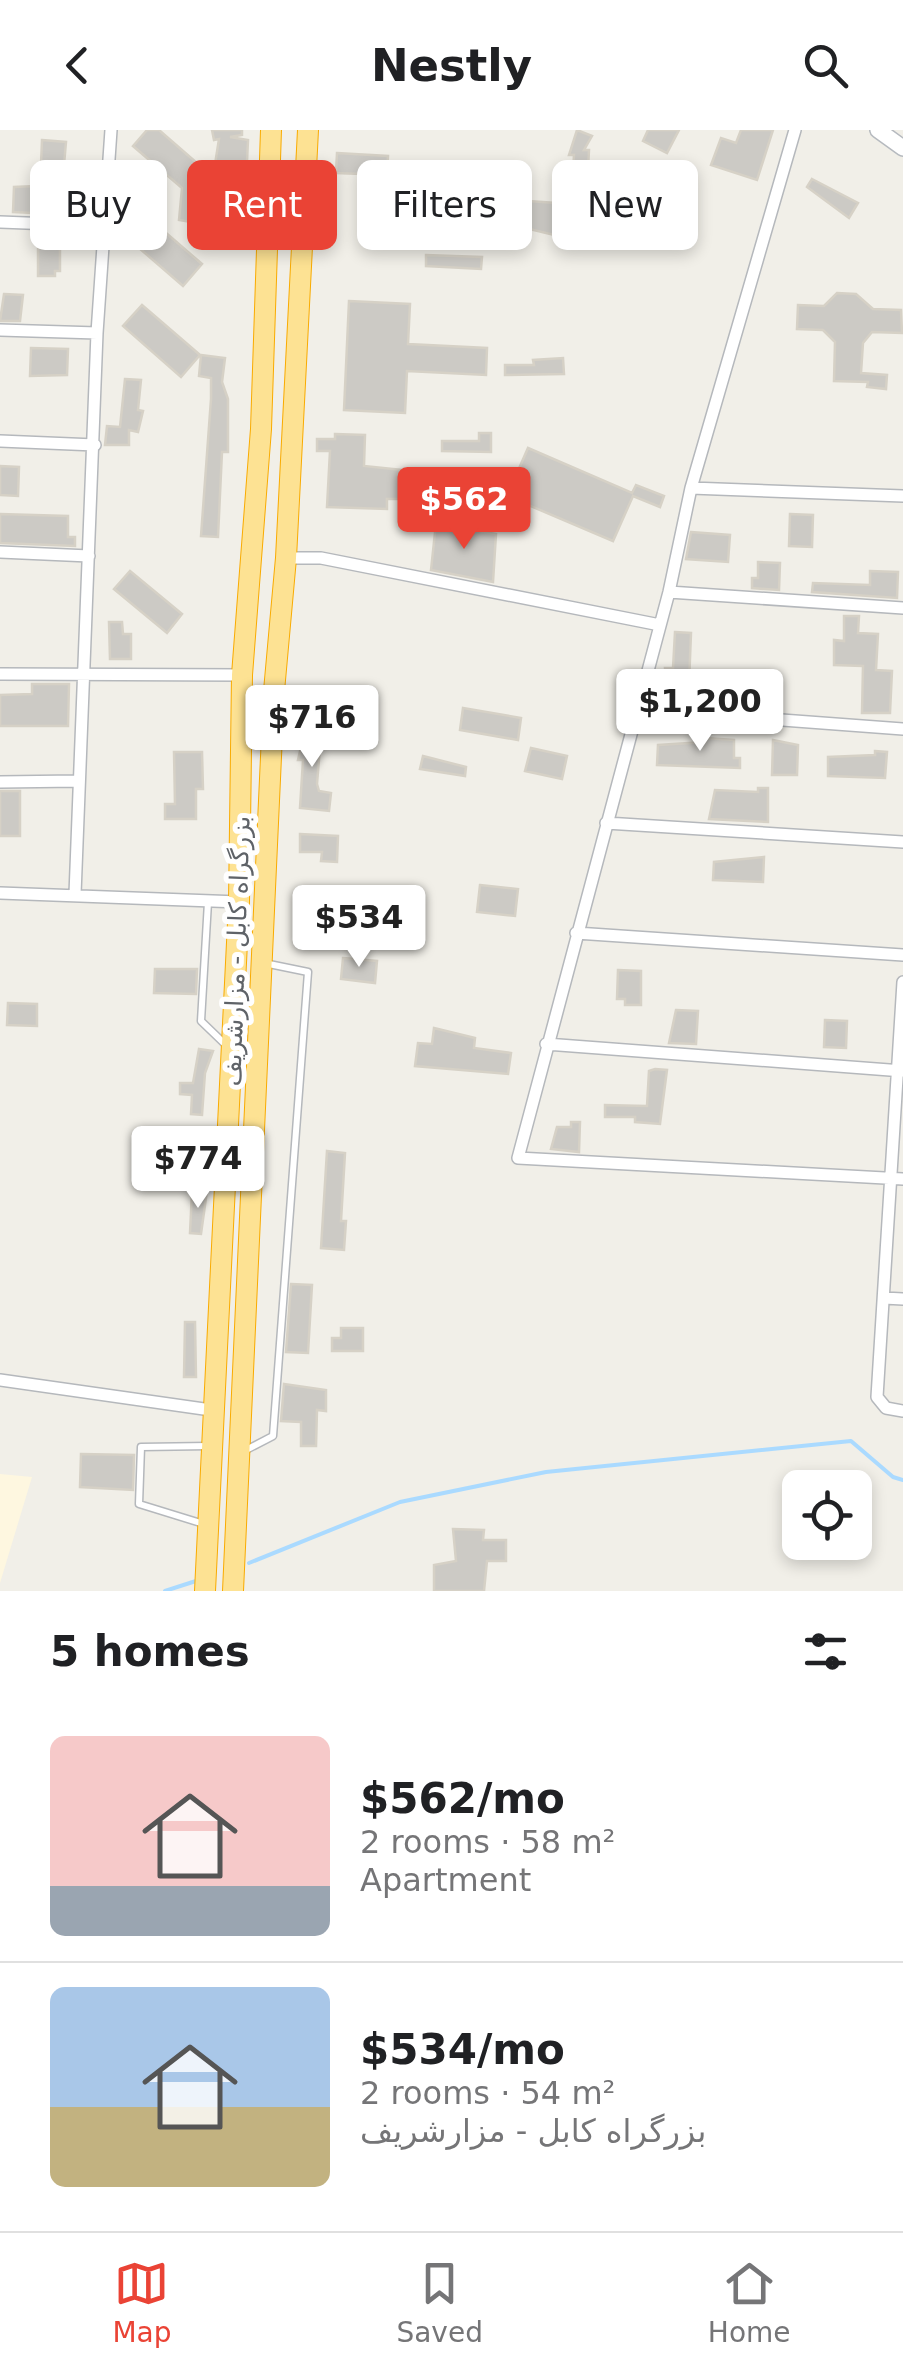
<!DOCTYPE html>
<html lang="en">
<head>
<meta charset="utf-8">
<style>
	:root { --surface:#fff; --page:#f2f2f2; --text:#202124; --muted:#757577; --line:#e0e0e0; --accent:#ea4335 }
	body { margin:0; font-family:"DejaVu Sans","Noto Naskh Arabic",sans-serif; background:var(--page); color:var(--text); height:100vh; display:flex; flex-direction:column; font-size:38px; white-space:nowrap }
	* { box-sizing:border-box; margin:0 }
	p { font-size:32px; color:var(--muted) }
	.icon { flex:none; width:55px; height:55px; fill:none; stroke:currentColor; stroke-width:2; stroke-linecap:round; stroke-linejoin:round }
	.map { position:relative; height:1461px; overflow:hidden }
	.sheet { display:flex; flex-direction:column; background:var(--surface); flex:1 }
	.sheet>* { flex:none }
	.top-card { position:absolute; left:30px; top:30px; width:845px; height:90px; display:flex; gap:20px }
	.buttons { position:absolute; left:782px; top:1340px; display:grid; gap:20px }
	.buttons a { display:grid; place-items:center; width:90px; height:90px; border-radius:15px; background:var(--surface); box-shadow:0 5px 15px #0003; font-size:50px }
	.price { position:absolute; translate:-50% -85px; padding:0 22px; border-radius:10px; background:#fff; color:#222; font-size:32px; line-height:65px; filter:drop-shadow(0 2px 5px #0008) }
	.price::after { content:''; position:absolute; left:50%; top:60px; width:30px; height:22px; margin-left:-15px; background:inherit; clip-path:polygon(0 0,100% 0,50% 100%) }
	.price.current { background:var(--accent); color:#fff }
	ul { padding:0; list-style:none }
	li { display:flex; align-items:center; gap:30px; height:250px; padding:0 50px }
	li+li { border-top:2px solid var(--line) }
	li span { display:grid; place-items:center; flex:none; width:280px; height:200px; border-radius:15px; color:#555 }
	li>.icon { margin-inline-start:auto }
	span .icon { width:120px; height:120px; fill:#fffc; stroke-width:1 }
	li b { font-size:42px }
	h2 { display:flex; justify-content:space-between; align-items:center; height:120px; padding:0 50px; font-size:42px }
	.pill { padding:0 35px; border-radius:15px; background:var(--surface); box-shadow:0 5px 15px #0003; font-size:35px; line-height:90px }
	.pill.current { background:var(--accent); color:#fff }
	header { display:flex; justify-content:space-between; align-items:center; height:130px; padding:0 50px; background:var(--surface); font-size:45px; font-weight:600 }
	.tab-bar { display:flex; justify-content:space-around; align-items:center; height:140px; border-top:2px solid var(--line); background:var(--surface); font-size:28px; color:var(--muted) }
	.tab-bar a { display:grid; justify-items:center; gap:5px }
	.tab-bar .current { color:var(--accent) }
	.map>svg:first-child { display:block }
</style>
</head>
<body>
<header><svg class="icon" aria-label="back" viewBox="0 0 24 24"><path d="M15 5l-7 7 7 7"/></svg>Nestly<svg class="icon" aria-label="search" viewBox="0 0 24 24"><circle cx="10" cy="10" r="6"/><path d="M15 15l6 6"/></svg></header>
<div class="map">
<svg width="903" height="1461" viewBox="0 0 903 1461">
	<rect width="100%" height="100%" fill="#f1efe8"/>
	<path fill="#fef7e0" d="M0,1344L32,1347L0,1453Z"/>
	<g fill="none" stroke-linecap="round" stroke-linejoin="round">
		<path stroke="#aadaff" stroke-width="4" d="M249,1433L400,1372L546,1342L851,1311L893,1347L903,1350
			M165,1461L199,1450"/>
	</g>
	<path fill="#cccac5" stroke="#d6d1c6" stroke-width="2.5" d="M147,0H159L213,47L219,9L214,10L212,0H242V5L230,7L248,10L247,32H233L228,59L244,60V96H237L236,105L220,104L221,97L179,90L182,58L133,16Z
		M577,0L592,6L584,20H589L588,39L583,38V56H572L574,25H569Z
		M648,0H679L667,23L643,11Z
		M741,0H773L757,50L711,35L721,8L736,13Z
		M42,10L66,12L64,35L41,34Z
		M337,23L388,26L387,45L336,43Z
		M812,49L858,73L849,88L807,57Z
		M643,53L686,73L667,102L656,95L665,83L638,63Z
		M68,54L95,56L94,86L67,85Z
		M35,56L33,83L13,82L14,57Z
		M528,71L556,73L554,105L513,95L514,81H527Z
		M143,83L202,134L183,156L124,105Z
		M38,116H60V141H55V146H38Z
		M426,125L482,127L481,139L426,136Z
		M837,163L856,164L873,179L901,180L902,203L872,202L863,213L861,243L887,245L886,259L867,257L868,252L834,251L835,212L823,200L797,199L798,175L824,176Z
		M4,164L23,165L20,191H0Z
		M349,171L410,174L408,214L487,218L486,245L407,241L405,283L344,280Z
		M142,175L200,225L181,247L123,196Z
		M31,218L68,219L67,245L30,246Z
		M201,225L225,228L222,252L228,269V322H222L218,407L201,406L211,269V248L199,246Z
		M563,228L564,244L505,245V235H534L533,230Z
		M125,249L141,250L138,280L143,281L138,302L129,300V315H105L107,296L120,297Z
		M479,303H491V322L442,321V311H479Z
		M335,304L365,305L364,336L421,342V369H387V379L327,377L330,321H317V309H335Z
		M528,318L632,363L636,355L664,366L660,377L633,366L613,411L507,366Z
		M0,336L19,337L18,366L0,365Z
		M0,384L68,386V407H75V416L0,413Z
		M790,384L813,385L812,417L789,416Z
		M436,393L496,404L493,452L431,440Z
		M691,402L730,405L728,432L686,429Z
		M758,432L780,433L779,460L752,458V448H758Z
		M130,441L182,484L167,503L114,459Z
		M870,441L898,442L897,468L812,462L813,453L870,455Z
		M844,486H859L858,503L878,504L876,540L892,541L890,583H862L863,536L834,535V510L844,511Z
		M109,492H122L123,504H131V529H110Z
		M675,502L691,503L689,554H716V572L668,570L665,538H673Z
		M32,554H69L68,596H0V565L32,564Z
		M463,578L521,588L518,610L460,600Z
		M307,590L322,593L317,654L319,661L331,663L329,681L300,678L303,630H298Z
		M705,608L734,610V628H740V638L657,635L658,615L705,612Z
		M773,610L798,615L797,645H772Z
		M531,618L567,626L562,649L525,641Z
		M875,621L887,622L885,648L828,646V627L875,625Z
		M174,622H202L203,659H196V689H165V674H175Z
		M423,626L466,637L465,646L420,639Z
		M758,658H768V692L709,689L715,660L758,662Z
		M0,661H20V706H0Z
		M300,704L338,706L337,732L321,731L322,722H300Z
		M764,727L763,752L713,750L714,732Z
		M480,755L518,759L515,786L477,782Z
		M300,775L328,777V789H332L330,818L318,817L320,795L297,793Z
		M343,828L377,831L375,853L341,849Z
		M155,839H197L196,864L154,863Z
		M618,840L641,841V875H625V869H617Z
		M8,873L37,874V896L7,895Z
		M676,880L698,881L696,914L669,913Z
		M825,890L847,891L846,918L824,917Z
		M434,898L475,908L474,918L511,923L508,944L415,936L418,913L432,914Z
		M199,919L213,921L205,943L202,985L191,984L192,965L180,964V953H193Z
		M655,939L667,940L660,994L635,992V987H605V975L647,976L649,941Z
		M571,992H580L579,1022L551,1019L557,997H571Z
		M327,1021L345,1023L341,1091H346L344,1120L321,1118Z
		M192,1061H207L201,1104L190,1103Z
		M291,1154L312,1155L308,1223L286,1222Z
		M185,1192H195L196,1247H184Z
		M341,1198H363V1221H332V1208H341Z
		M284,1254L326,1260V1281L317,1280L316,1316H301V1292L281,1291Z
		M81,1324L134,1325L133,1360L80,1357Z
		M453,1399L484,1400L483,1410H506V1431H487L484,1461H434V1435L456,1431Z"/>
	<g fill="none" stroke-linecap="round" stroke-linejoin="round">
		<defs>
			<path id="lane" d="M208,772L201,891L228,917
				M244,1321L273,1306L308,842L264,833
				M204,1394L139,1374L141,1317L209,1316"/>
			<path id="street" d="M795,0L691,358L669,462L518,1028L903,1049
				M0,92L103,96
				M0,200L97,203
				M0,311L95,315
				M691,358L903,366
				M0,422L89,426
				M286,428H321L660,495
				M669,462L903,478
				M0,544L242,545
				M637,579L903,599
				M0,652L77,651
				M606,693L903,712
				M0,763L239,772
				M75,764L97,203L111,0
				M576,803L903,825
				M903,852L877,1267L886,1278L903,1281
				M546,914L903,941
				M884,1168L903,1169
				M0,1250L211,1280"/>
			<path id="secondary" d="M878,0L903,18"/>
			<path id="highway" d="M205,1461L239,772L242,545L261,299L271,0
				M233,1461L274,561L286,428L308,0"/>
		</defs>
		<use href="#lane" stroke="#b5b8bc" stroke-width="9"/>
		<use href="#street" stroke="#b5b8bc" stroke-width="14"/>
		<use href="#secondary" stroke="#b6babf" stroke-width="18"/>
		<use href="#highway" stroke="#f9ab00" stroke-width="22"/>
		<use href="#lane" stroke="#fff" stroke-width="6"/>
		<use href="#street" stroke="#fff" stroke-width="11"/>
		<use href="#secondary" stroke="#fff" stroke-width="15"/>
		<use href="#highway" stroke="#fde293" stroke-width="20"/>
	</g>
	<g text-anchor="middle" stroke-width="10" stroke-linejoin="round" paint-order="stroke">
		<g font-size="25" fill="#5f6368" stroke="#fff">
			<text transform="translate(236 821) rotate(-88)" y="9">بزرگراه کابل - مزارشریف</text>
		</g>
	</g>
</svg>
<div class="buttons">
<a><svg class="icon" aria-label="locate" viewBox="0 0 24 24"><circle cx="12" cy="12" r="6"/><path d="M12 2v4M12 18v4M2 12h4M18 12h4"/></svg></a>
</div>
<b class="price current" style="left:464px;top:422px">$562</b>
<b class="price" style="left:700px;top:624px">$1,200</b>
<b class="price" style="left:312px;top:640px">$716</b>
<b class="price" style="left:359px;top:840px">$534</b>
<b class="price" style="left:198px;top:1081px">$774</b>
<div class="top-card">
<a class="pill">Buy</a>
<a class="pill current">Rent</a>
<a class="pill">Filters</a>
<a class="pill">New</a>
</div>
</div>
<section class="sheet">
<h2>5 homes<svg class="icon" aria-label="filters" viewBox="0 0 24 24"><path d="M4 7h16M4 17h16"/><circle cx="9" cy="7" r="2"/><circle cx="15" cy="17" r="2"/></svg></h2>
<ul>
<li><span style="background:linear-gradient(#f6c9c9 75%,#9aa5b1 0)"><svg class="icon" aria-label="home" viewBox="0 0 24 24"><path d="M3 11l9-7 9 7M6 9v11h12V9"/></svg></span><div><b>$562/mo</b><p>2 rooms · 58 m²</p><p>Apartment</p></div></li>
<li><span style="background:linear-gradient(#a9c7e8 60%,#c2b280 0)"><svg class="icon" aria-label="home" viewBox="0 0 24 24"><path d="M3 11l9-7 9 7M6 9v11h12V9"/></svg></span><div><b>$534/mo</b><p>2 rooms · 54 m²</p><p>بزرگراه کابل - مزارشریف</p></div></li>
</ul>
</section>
<nav class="tab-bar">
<a class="current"><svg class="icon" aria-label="map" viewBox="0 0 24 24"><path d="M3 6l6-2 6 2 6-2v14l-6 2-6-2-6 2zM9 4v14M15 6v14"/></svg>Map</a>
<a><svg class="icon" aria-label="saved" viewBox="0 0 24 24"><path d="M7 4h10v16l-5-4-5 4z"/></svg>Saved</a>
<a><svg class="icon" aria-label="home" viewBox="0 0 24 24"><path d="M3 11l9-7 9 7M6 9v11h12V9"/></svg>Home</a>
</nav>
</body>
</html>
